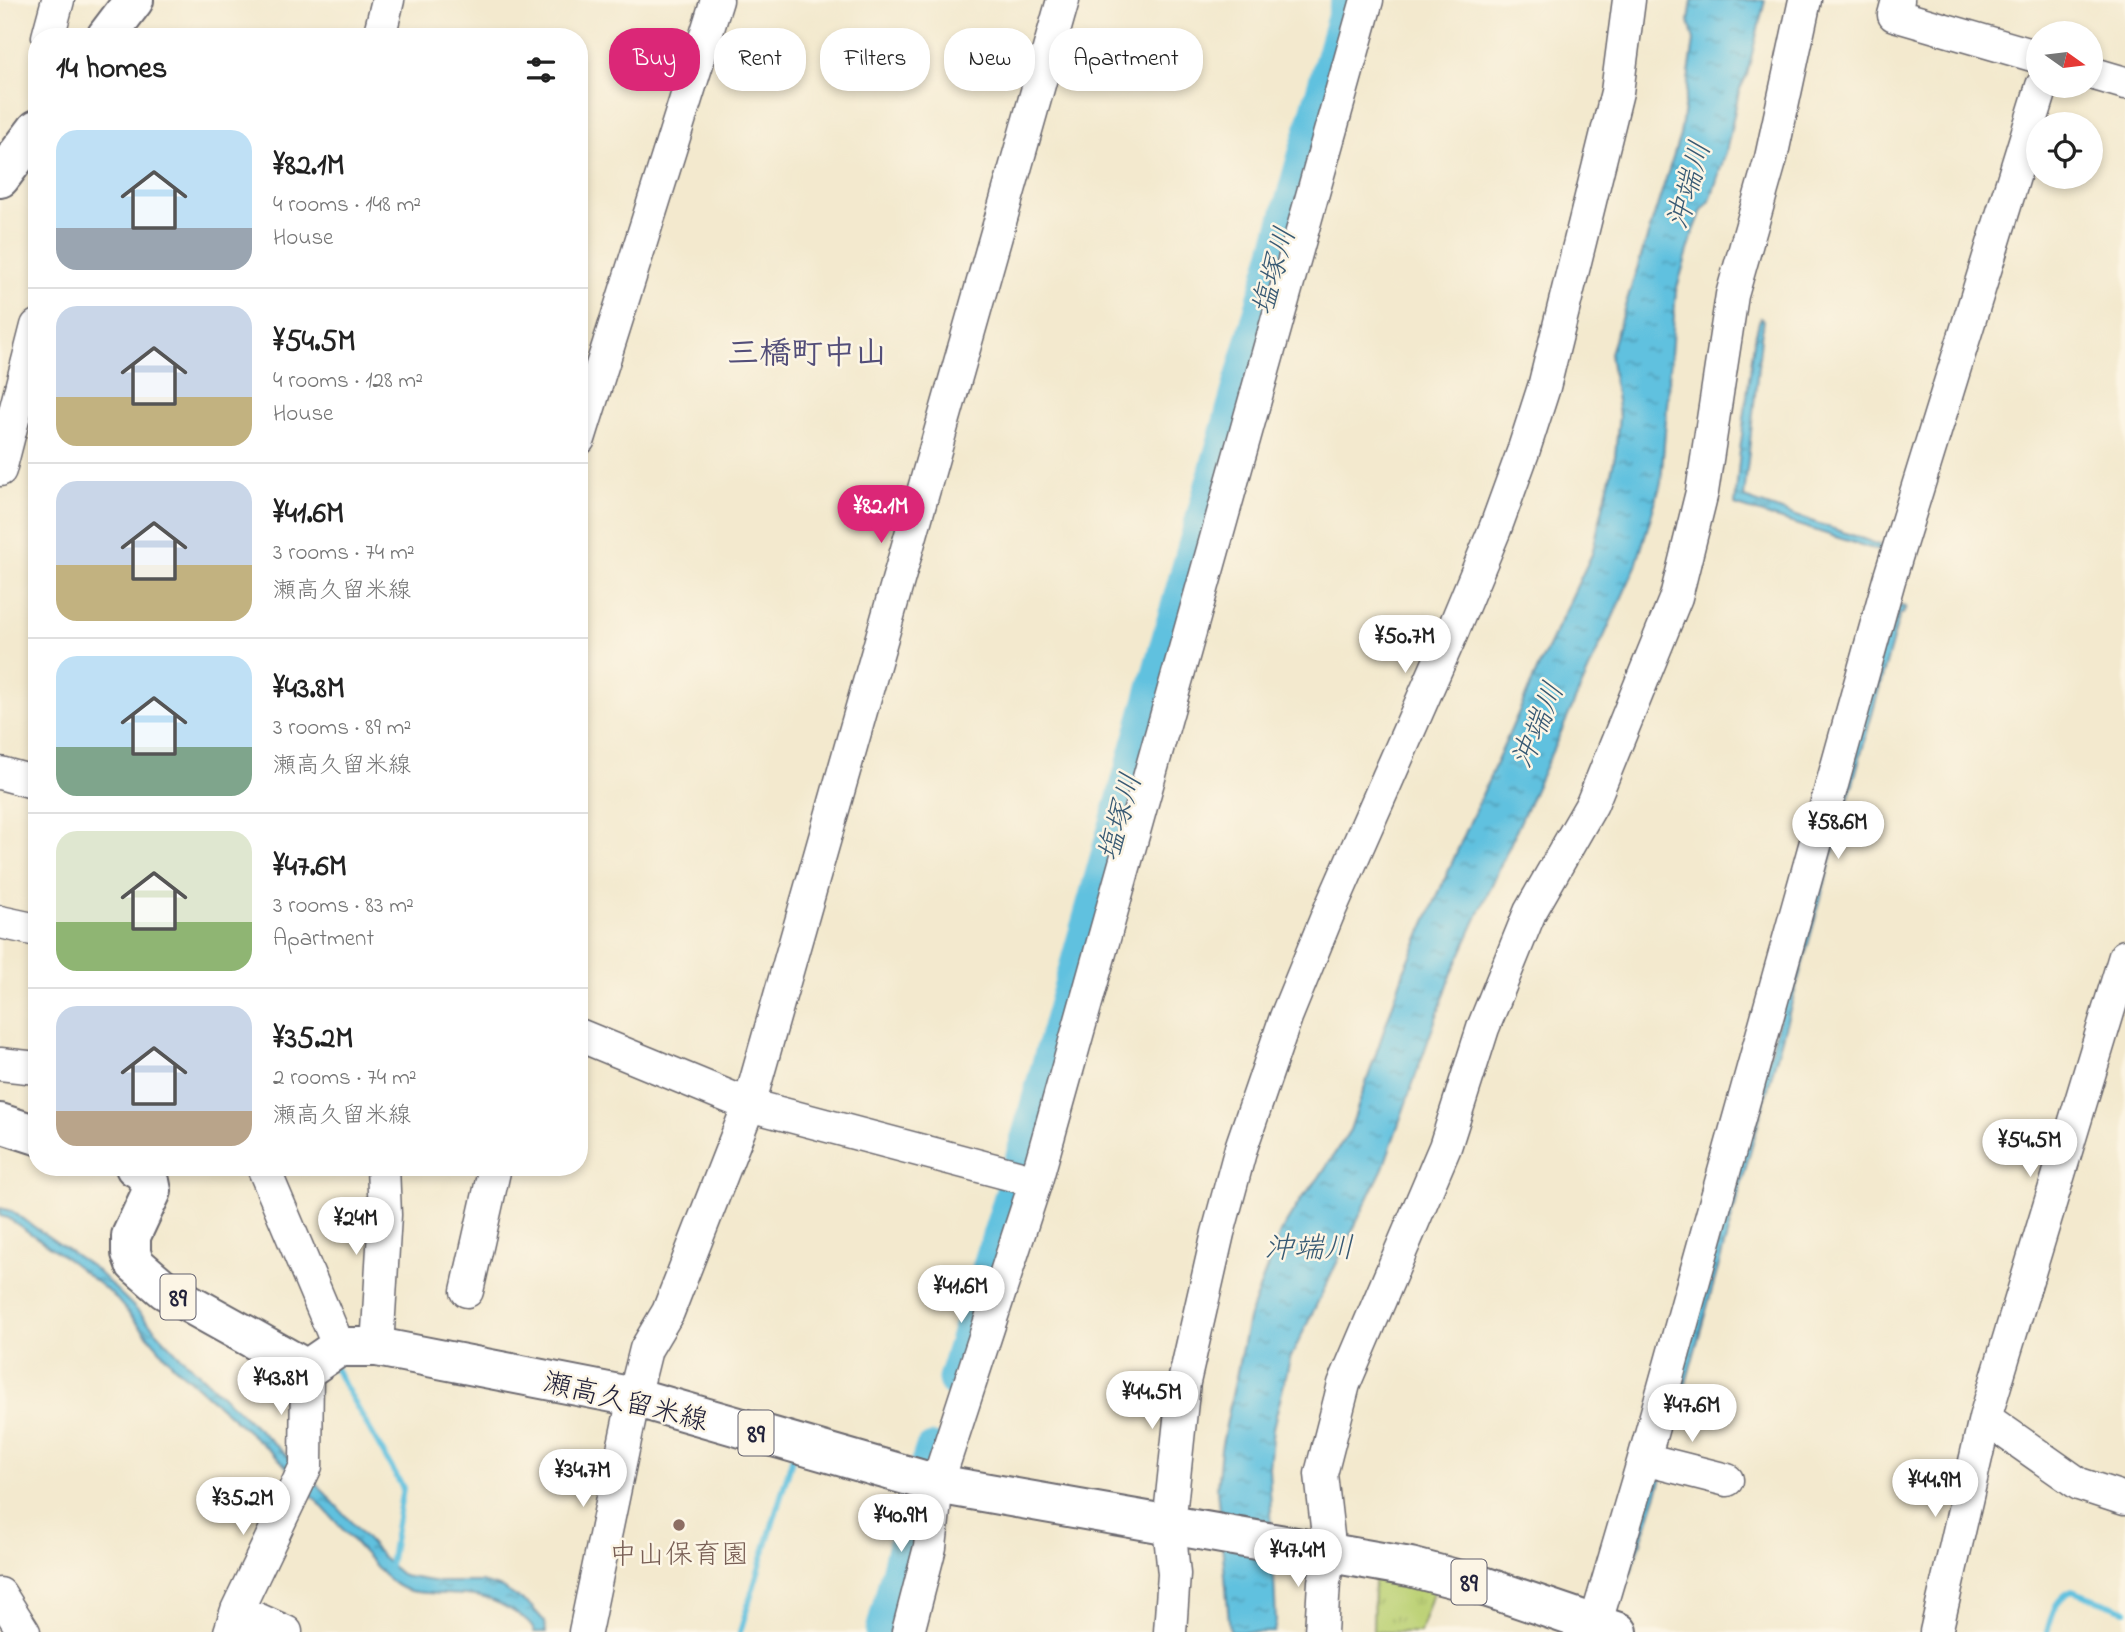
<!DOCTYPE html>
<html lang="en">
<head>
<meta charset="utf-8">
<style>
	:root { --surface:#fff; --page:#f6f6f6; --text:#222; --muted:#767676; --line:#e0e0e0; --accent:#db2777 }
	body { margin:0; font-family:"Indie Flower","Klee One",sans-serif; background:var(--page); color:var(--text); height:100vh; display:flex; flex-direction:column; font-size:26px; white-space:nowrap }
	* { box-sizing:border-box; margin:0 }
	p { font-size:23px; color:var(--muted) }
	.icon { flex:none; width:38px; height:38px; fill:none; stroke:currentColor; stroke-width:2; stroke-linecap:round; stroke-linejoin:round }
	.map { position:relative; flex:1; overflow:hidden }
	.details { position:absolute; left:28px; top:28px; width:560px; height:1148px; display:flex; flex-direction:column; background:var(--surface); border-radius:28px; box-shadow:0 4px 10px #0003 }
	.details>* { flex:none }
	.top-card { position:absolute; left:609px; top:28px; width:665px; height:63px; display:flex; gap:14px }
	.needle { width:46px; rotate:104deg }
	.fabs { position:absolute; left:2026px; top:21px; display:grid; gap:14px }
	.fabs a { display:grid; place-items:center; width:77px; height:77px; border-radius:50%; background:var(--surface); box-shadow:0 4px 10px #0003; font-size:35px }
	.price { position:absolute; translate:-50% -60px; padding:0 16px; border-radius:24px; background:#fff; color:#222; font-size:23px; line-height:46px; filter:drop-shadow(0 2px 4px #0008) }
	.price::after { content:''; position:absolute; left:50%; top:42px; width:21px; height:16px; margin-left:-10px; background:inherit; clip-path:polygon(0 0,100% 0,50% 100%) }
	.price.selected { background:var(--accent); color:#fff }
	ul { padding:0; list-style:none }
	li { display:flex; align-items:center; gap:21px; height:175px; padding:0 28px }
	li+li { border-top:2px solid var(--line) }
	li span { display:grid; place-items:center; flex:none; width:196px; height:140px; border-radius:21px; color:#555 }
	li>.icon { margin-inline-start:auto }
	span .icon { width:84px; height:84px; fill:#fffc; stroke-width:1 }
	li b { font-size:30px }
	h2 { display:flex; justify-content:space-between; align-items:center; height:84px; padding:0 28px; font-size:30px }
	.tag { padding:0 24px; border-radius:28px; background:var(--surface); box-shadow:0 4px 10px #0003; font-size:24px; line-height:63px }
	.tag.selected { background:var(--accent); color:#fff }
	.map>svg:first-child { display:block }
</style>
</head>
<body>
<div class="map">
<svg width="2125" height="1632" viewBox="0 0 2125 1632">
	<defs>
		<pattern id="grass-tufts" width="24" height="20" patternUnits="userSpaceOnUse" patternTransform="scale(1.75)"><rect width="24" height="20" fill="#bcd175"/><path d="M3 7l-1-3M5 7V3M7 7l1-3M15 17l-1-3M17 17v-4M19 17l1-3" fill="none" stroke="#a1b366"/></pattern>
		<pattern id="water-ripples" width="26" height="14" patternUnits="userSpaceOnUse" patternTransform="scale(1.75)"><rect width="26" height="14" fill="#61c1df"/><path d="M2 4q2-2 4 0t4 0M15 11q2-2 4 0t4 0" fill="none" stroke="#509cb6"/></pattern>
	</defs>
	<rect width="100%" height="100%" fill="#fcf5e5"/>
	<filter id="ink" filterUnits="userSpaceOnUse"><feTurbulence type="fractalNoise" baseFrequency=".0143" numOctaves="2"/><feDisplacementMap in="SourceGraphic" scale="14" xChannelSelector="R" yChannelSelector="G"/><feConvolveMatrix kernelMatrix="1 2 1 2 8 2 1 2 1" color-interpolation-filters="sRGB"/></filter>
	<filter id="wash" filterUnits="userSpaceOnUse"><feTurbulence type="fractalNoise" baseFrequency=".00686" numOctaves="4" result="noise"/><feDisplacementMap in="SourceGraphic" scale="28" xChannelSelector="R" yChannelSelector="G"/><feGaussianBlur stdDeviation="1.57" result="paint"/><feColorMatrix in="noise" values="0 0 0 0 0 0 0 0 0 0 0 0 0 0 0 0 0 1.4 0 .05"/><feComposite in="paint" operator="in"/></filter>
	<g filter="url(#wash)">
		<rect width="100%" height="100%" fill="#f3e9ce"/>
		<path fill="url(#grass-tufts)" stroke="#6f7a58" stroke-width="2" d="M1374,1579L1435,1587L1420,1632H1373Z"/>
		<path fill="url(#water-ripples)" stroke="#42728d" stroke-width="2" d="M1692,0H1765L1747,75L1739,91L1726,152L1710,201L1702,210L1693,234L1676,291L1661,483L1636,566L1452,973L1383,1168L1290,1359L1273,1428L1269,1467L1276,1621L1274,1632H1230L1217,1488L1221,1449L1248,1319L1280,1233L1301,1199L1318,1179L1350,1130L1404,971L1540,664L1592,554L1615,456L1619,415L1610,353L1680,135L1694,41L1689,21Z
			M1760,318L1763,320L1744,498L1892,549L1889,554L1735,505L1740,450L1754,341Z
			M1894,604L1906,607L1903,614H1900L1666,1455L1660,1453Z
			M0,1208L11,1211L94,1268L133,1306L178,1354L316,1483L388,1563L403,1576L438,1582H482L502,1588L531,1606L545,1622L546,1632H534C532,1624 527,1622 520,1616C477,1585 457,1599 410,1591C399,1589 391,1581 383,1574L280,1460L173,1365L113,1295L66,1258L8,1218L0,1216Z
			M1654,1471L1663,1475L1615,1621L1610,1617Z"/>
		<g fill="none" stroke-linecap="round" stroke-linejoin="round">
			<path stroke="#61c1df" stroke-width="6" d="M333,1365L403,1488L389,1571
				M740,1632L793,1456
				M2047,1632C2052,1615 2055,1598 2072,1591L2125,1610"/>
			<path stroke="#61c1df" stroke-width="37" d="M956,1379L1015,1188L1350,0
				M884,1632L919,1494L933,1451"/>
		</g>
	</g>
	<g filter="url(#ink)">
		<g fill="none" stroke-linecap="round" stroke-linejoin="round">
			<defs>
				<path id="minor" d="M1898,0L1894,15L2039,57
					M48,37L58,0
					M379,37L388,0
					M2091,73L2125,83
					M579,439L717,0
					M0,470L37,326
					M0,773L37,783
					M0,922L37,930
					M579,1035L749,1105L1036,1181L1367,0
					M0,1064L37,1068
					M263,1167L339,1347
					M467,1291L495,1167
					M377,1347L385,1215L383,1167
					M1985,1418L2079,1484L2125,1499
					M1644,1459L1727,1480
					M0,1594L24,1632
					M237,1610L286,1632
					M230,1632L237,1610L306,1466L307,1369
					M585,1632L634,1397L646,1349L668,1312L749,1105L1063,0
					M908,1632L930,1547L937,1484L1036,1181
					M1170,1632L1174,1574L1169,1525L1184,1382L1218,1233L1241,1148L1286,1017L1328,914L1451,635L1495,529L1523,452L1544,387L1617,92L1629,0
					M1321,1632L1324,1582L1330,1553L1321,1474L1344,1384L1445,1147L1483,1028L1530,912L1592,804L1676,597L1702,492L1732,295L1771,158L1805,0
					M1593,1632L1644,1459L1889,580L2042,86
					M1936,1632L1985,1418L2125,956"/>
				<path id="major" d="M106,37L134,0
					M0,178L37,129
					M0,1123L37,1135
					M135,1167L140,1169L150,1181L152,1191L131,1236V1253L135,1264L165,1290L307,1369L339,1347H377L634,1397L937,1484L1410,1567L1483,1586L1618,1632"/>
			</defs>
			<use href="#minor" stroke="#6b686e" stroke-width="35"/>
			<use href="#major" stroke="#6b686e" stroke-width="42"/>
			<use href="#minor" stroke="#fff" stroke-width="32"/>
			<use href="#major" stroke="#fff" stroke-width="38"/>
		</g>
	</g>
	<circle fill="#8d6e63" stroke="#fcf5e5" stroke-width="2.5" cx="679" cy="1525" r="7"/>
	<g text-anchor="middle" stroke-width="5" stroke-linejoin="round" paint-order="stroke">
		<g fill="#fcf5e5" stroke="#63616e" stroke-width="2">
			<rect x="160.5" y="1274.5" width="35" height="45" rx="5"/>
			<rect x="738.5" y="1410.5" width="35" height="45" rx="5"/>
			<rect x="1451.5" y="1559.5" width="35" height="45" rx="5"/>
		</g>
		<g font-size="26" font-weight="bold" fill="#22223b">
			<text x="178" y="1306">89</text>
			<text x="756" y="1442">89</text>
			<text x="1469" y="1591">89</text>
		</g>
		<g font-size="28" fill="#22223b" stroke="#fcf5e5">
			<text transform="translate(626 1400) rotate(14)" y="10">瀬高久留米線</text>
		</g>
		<g font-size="28" fill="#785e54" stroke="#fcf5e5">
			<text x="679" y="1563">中山保育園</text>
		</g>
		<g font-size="30" font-style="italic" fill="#385a74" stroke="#fcf5e5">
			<text transform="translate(1688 185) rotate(-74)" y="10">沖端川</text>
			<text transform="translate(1273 271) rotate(-74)" y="10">塩塚川</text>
			<text transform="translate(1537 725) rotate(-67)" y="10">沖端川</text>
			<text transform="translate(1119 817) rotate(-74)" y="10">塩塚川</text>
			<text x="1309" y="1257">沖端川</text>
		</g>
		<g font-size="32" font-weight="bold" fill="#534e79" stroke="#fcf5e5">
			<text x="807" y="363">三橋町中山</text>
		</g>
	</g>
</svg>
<div class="fabs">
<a><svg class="needle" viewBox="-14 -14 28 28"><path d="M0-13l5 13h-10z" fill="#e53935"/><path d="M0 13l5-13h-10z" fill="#767676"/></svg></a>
<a><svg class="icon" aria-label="locate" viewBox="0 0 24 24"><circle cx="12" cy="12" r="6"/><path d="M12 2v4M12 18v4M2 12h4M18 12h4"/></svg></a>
</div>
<b class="price selected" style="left:881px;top:545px">¥82.1M</b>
<b class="price" style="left:1405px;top:675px">¥50.7M</b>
<b class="price" style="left:1838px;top:861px">¥58.6M</b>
<b class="price" style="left:2030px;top:1179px">¥54.5M</b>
<b class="price" style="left:356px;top:1257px">¥24M</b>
<b class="price" style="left:961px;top:1325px">¥41.6M</b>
<b class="price" style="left:281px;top:1417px">¥43.8M</b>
<b class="price" style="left:1152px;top:1431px">¥44.5M</b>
<b class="price" style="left:1692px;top:1444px">¥47.6M</b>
<b class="price" style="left:583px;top:1509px">¥34.7M</b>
<b class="price" style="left:1935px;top:1519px">¥44.9M</b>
<b class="price" style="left:243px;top:1537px">¥35.2M</b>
<b class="price" style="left:901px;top:1554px">¥40.9M</b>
<b class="price" style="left:1298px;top:1589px">¥47.4M</b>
<div class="top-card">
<a class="tag selected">Buy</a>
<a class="tag">Rent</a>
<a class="tag">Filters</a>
<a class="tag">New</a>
<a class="tag">Apartment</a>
</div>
<section class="details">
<h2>14 homes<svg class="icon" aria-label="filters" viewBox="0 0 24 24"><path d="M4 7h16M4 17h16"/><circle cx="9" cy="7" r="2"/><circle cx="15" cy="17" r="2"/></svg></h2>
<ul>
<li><span style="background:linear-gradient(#bfe0f5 70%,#9aa5b1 0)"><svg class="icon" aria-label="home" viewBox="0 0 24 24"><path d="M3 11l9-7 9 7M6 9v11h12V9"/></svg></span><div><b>¥82.1M</b><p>4 rooms · 148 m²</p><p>House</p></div></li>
<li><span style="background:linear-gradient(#c9d6e8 65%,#c2b280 0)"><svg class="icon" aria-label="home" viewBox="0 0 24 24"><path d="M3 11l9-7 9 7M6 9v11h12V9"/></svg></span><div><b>¥54.5M</b><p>4 rooms · 128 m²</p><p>House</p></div></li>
<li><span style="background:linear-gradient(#c9d6e8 60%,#c2b280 0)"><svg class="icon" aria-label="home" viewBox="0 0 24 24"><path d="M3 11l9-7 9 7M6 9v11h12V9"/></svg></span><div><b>¥41.6M</b><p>3 rooms · 74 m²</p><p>瀬高久留米線</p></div></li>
<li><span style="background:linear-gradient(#bfe0f5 65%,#7fa58c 0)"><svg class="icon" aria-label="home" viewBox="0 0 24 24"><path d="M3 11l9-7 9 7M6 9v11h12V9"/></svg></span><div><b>¥43.8M</b><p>3 rooms · 89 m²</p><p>瀬高久留米線</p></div></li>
<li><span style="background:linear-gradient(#dfe7d0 65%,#8fb573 0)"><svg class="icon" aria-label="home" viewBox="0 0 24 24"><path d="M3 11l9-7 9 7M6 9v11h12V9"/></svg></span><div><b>¥47.6M</b><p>3 rooms · 83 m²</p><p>Apartment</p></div></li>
<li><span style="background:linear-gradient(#c9d6e8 75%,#b9a48a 0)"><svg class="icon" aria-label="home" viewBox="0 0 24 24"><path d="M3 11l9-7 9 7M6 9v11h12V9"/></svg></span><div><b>¥35.2M</b><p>2 rooms · 74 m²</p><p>瀬高久留米線</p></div></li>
</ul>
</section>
</div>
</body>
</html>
